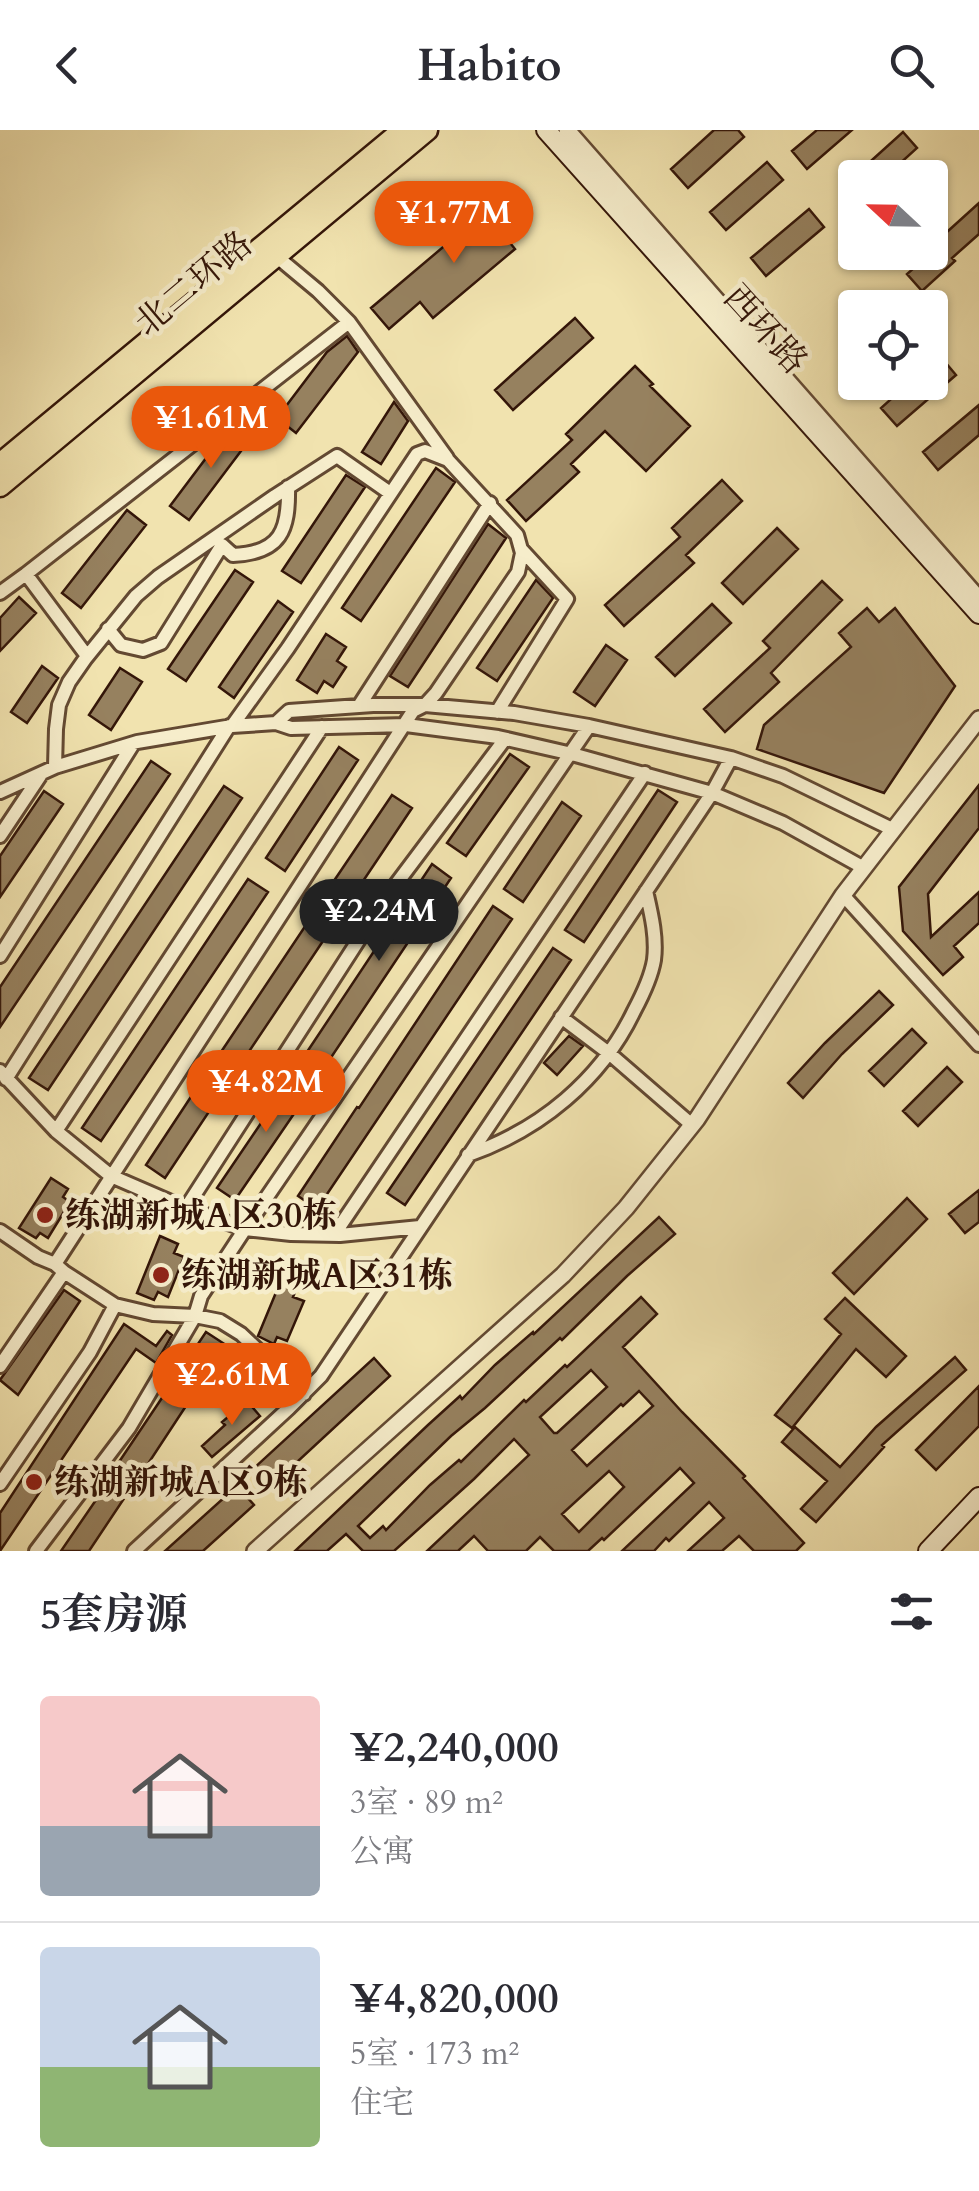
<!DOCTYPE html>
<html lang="zh">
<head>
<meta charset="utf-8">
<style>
	:root { --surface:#fff; --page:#f2f2f3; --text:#2b2b33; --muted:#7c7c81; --line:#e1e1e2; --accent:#ea580c }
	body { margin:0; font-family:Cardo,"Noto Serif SC",serif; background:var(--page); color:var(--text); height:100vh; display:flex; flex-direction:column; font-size:38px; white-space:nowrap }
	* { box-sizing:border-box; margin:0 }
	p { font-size:32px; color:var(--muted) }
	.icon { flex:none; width:55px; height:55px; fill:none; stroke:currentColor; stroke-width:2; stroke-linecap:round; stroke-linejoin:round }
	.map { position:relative; height:1421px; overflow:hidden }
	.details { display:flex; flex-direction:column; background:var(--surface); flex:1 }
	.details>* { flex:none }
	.needle { width:65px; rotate:292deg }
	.tools { position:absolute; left:838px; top:30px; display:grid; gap:20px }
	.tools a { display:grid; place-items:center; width:110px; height:110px; border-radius:10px; background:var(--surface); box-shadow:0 2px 8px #0004; font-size:50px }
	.price { position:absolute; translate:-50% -85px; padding:0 22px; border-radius:35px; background:var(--accent); color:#fff; font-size:32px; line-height:65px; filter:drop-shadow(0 2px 5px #0008) }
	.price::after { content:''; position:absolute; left:50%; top:60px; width:30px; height:22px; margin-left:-15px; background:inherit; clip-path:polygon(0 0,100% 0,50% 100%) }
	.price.selected { background:#222; color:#fff }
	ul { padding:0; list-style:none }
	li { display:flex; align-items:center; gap:30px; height:250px; padding:0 40px }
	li+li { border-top:2px solid var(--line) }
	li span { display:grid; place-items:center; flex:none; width:280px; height:200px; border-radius:10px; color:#555 }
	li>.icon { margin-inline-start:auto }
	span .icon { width:120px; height:120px; fill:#fffc; stroke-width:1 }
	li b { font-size:42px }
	h2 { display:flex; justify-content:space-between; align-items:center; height:120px; padding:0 40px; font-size:42px }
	header { display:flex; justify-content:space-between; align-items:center; height:130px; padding:0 40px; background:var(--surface); font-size:45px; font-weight:700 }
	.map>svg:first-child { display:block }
</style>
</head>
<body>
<header><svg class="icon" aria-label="back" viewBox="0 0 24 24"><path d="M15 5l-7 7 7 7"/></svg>Habito<svg class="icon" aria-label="search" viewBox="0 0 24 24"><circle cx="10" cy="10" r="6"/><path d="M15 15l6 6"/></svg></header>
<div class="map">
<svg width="979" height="1421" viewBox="0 0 979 1421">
	<rect width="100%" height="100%" fill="#f1e3af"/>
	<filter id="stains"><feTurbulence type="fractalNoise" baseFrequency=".002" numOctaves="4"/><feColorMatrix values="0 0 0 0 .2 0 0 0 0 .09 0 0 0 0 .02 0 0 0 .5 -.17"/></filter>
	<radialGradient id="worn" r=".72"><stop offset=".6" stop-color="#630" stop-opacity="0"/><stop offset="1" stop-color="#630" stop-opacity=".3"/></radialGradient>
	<path fill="#96815f" stroke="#341609" stroke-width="2.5" fill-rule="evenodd" d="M714,0H738L744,7L688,58L671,39Z
		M817,0H852L807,39L792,21Z
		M903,2L917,18L884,48H867L861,40Z
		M767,32L783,50L726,100L710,82Z
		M507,63L524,84L502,103L515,119L433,188L420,172L389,199L371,178Z
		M979,73V104L952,128L955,131L922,161L907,144L940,115L937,111Z
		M809,79L824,97L766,146L751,128Z
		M575,188L593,208L513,280L495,260Z
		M347,206L358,222L296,303L277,288L327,222Z
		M940,226L956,245L897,296L881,278L910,252H930V235Z
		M635,236L653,254L650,256L690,296L646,341L605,301L571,334L579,342L526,391L507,370L572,310L566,304Z
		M394,272L408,291L381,334L362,322Z
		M979,275V305L938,340L923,322Z
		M236,293L253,305L189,390L170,376L228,299Z
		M436,338L455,352L361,491L342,478Z
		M346,345L365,357L301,453L282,441Z
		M722,350L742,371L686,425L694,433L624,496L605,475L680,407L672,398Z
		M127,380L146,395L81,478L62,463Z
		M488,394L506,408L408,557L390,546Z
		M777,398L798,419L743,474L722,453Z
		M235,440L253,452L186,551L168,539Z
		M536,450L553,468L497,551L477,538Z
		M822,451L842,470L771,543L779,552L725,602L704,579L770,518L763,511Z
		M19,467L36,483L0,521V488Z
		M278,471L293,482L234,568L219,557Z
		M712,474L731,493L675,546L656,527Z
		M867,478L879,492L895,478L955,556L884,663L757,619L764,595L851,517L839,503Z
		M326,504L346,517L337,531L346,537L333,557L324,551L317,563L297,550Z
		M606,515L627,530L595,576L574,562Z
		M42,536L58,548L27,593L11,582Z
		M120,538L142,552L111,600L89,585Z
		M339,617L358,630L285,741L266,728Z
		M510,624L529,637L466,726L447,713Z
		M151,631L170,644L0,897V857Z
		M979,655V698L928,764L931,807L979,762V793L954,816L963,827L943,845L903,801L899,757Z
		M224,656L242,668L48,960L29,948Z
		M658,660L677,672L584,812L565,800Z
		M44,661L63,674L0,767V726Z
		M392,665L412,678L341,784L321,770Z
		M562,672L581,686L523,772L504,759Z
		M432,734L451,748L326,935L307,922Z
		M248,749L268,762L101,1011L82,998Z
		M493,776L512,789L317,1079L298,1066L357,977L359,978Z
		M310,789L329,802L238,938L219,925Z
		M553,818L571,830L405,1075L387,1063Z
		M879,861L893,875L842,924L803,968L788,953L825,913Z
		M912,899L926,913L884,956L869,941Z
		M569,906L583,916L557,945L544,933Z
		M947,937L962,952L918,996L903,981Z
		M297,940L315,953L235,1070L217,1058Z
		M206,944L226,956L165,1048L146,1035Z
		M51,1048L68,1059L63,1067L70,1072L48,1108L40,1103L36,1108L19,1098Z
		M979,1060V1092L965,1103L949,1084Z
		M907,1068L927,1089L854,1164L833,1143Z
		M659,1087L675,1104L627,1146L562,1210L560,1208L485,1278L451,1306L358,1396L370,1408L383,1396L386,1400L430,1355L459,1330L461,1332L524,1270L526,1272L565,1235L567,1237L641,1167L657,1184L623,1217L682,1282L745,1346L743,1348L804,1413L796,1421H754L739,1406L722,1421H688L724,1388L709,1372L669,1411L666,1408L654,1421H622L694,1353L680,1338L604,1410L602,1408L588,1421H554L540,1407L526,1421H488L474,1406L458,1421H427L529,1325L514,1309L474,1349L394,1421H363L346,1404L327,1421H295L428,1295L460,1266L462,1269L495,1235L533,1202L534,1204ZM591,1240L607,1257L557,1303H554L540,1287ZM639,1261L653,1276L587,1336L572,1320L621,1274L623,1276ZM609,1341L624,1357L579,1402L562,1384Z
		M160,1106L178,1114L174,1123L184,1127L168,1167L158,1162L154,1170L137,1163Z
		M282,1148L298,1155L293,1167L304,1171L287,1211L277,1207L274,1214L258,1206Z
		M64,1160L80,1171L18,1265L0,1250Z
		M845,1168L906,1226L886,1247L856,1219L792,1298L775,1285L841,1204L825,1189Z
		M124,1194L156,1216L167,1201L172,1205L156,1233L136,1219L0,1421V1383Z
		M206,1202L226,1215L140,1346L119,1332L176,1247L172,1244L189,1216L194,1220Z
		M955,1227L966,1240L882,1315L884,1317L816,1392L801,1379L827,1351L782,1312L795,1297L840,1337L876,1297Z
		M374,1228L390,1246L269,1358L252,1340Z
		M979,1256V1296L936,1340L916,1320Z
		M247,1271L260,1286L212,1327L202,1316L225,1295L222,1292Z
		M109,1351L127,1364L89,1421H61Z
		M237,1356L254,1375L203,1421H165Z"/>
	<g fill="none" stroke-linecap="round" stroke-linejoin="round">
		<defs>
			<path id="minor" d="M276,126L318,161L349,192
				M26,444L349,192L447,328
				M0,463L26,444L87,526
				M108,499L121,515L143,520L161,513L222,415L233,425C281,423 289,400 288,357
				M359,576L490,373
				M497,582L567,469L521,419
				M276,593L289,581L373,575H425L514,583L589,596L731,628L783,646L894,700
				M55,637L56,599L59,575L69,552L85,529L136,466L158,447L275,366L337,326L390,363
				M0,662L55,637L137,612L232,596L276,593L291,598L406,595L498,607L572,624L712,663L783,693L864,738
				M0,706L40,646
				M843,765L979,915
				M0,826L133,614
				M561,887L610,924L692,995
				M0,941L56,1001L111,1046L178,1075L245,1099L291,1104L340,1105L420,1097
				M6,949L229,596
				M56,1001L322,597
				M468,1025C540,1000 601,950 634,881C642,866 651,848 654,830C657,807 651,783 646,761
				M186,1078L385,769L505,609
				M0,1101L38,1127L55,1134L64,1142L115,1175L153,1184L195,1186L220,1191L241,1204L304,1264
				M334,1105L645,643
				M55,1134L413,581L425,575L436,563L518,442L522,423L517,405L448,330L425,321L417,324L288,518L232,596
				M0,1236L64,1142
				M0,1354L90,1222L115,1175
				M36,1421L129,1298L195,1186L201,1166L245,1099L589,596
				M134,1421L289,1278L321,1246L712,663L731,628"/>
			<path id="tertiary" d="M567,0L979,469
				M255,1421L563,1145L626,1078L697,989L843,765L979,589"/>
			<path id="secondary" d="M546,0L979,484
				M928,1421L979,1367"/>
			<path id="primary" d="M0,334L403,0
				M0,356L427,0"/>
		</defs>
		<use href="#minor" stroke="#634932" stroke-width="18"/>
		<use href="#tertiary" stroke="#634932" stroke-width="20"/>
		<use href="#secondary" stroke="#341609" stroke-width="22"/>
		<use href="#primary" stroke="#341609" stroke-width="25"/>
		<use href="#minor" stroke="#f6edcb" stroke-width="12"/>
		<use href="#tertiary" stroke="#f6edcb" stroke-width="15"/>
		<use href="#secondary" stroke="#f6edcb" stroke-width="18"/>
		<use href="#primary" stroke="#f1e3af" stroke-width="20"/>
	</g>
	<g fill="#8f2418" stroke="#f6edcb" stroke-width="4">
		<circle cx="45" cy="1085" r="10"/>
		<circle cx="161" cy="1145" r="10"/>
		<circle cx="34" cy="1352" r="10"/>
	</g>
	<g text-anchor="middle" stroke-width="9" stroke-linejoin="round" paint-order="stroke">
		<g font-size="35" fill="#341609" stroke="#f6edcb">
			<text transform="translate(193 153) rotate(-40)" y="12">北二环路</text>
			<text transform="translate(766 199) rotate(48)" y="12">西环路</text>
		</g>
		<g font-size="35" font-weight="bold" fill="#341609" stroke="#f6edcb" text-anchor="start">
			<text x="65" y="1097">练湖新城A区30栋</text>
			<text x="181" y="1157">练湖新城A区31栋</text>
			<text x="54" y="1364">练湖新城A区9栋</text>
		</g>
	</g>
	<rect width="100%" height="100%" filter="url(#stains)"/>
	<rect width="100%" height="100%" fill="url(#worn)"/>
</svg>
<div class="tools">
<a><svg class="needle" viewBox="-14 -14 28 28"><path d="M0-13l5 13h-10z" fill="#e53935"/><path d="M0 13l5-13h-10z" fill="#7c7c81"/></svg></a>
<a><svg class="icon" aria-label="locate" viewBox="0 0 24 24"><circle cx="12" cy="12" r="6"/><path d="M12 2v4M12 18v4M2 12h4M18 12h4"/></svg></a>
</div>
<b class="price" style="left:454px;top:136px">¥1.77M</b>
<b class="price" style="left:211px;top:341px">¥1.61M</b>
<b class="price selected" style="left:379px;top:834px">¥2.24M</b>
<b class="price" style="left:266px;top:1005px">¥4.82M</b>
<b class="price" style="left:232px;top:1298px">¥2.61M</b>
</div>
<section class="details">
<h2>5套房源<svg class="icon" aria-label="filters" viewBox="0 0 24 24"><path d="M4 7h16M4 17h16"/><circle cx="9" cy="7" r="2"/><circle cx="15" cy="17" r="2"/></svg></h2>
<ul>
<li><span style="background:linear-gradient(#f6c9c9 65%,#9aa5b1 0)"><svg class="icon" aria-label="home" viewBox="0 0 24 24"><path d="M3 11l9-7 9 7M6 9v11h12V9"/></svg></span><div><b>¥2,240,000</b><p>3室 · 89 m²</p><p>公寓</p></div></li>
<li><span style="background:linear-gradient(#c9d6e8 60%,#8fb573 0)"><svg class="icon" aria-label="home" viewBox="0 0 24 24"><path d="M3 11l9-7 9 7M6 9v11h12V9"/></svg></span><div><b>¥4,820,000</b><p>5室 · 173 m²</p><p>住宅</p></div></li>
</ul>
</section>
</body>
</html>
